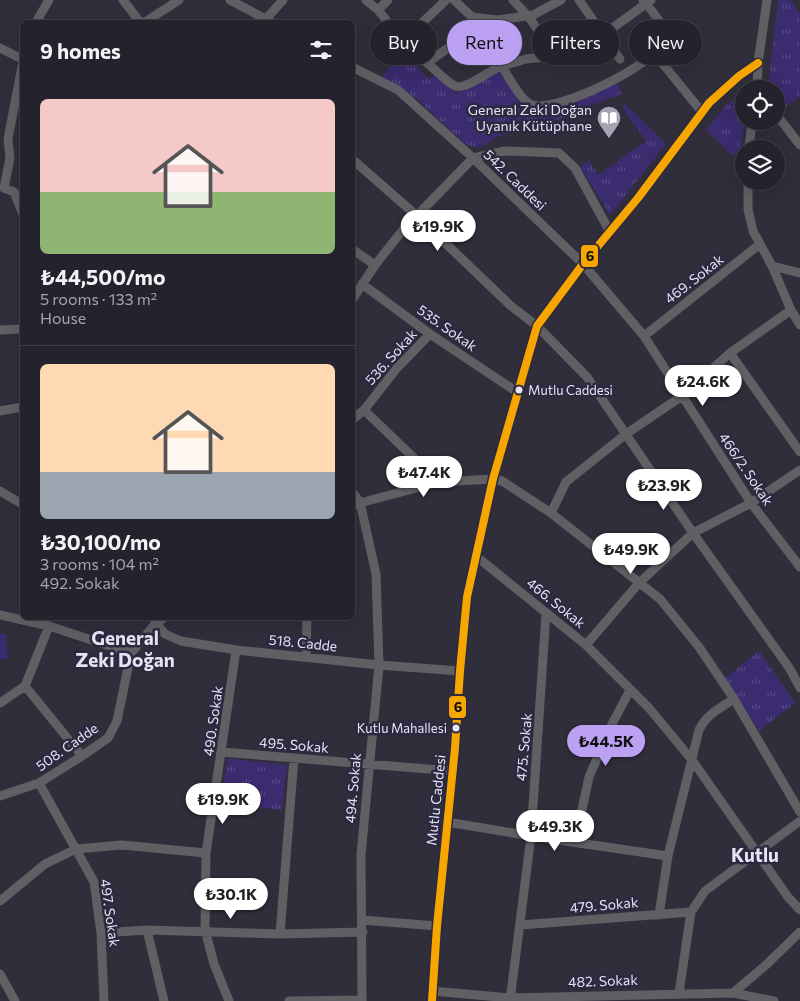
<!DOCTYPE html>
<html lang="en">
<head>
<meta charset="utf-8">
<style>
	:root { --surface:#24222c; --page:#2c2a34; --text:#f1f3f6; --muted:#a3a4a9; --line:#413f48; --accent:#bca0f2 }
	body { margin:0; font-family:Commissioner,sans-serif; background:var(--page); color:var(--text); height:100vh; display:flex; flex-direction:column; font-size:19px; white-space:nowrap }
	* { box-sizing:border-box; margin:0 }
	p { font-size:16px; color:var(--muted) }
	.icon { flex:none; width:28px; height:28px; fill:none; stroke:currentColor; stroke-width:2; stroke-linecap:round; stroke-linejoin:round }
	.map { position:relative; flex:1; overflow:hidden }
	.panel { position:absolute; left:20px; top:20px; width:335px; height:600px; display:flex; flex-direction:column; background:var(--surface); border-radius:8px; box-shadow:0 5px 20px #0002,0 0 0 1px var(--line) }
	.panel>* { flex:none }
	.banner { position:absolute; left:370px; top:20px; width:355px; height:45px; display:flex; gap:10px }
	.buttons { position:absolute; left:735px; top:80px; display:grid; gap:10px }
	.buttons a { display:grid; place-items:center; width:50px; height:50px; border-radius:50%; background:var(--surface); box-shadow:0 5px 20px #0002,0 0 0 1px var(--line); font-size:25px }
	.price { position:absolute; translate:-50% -42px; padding:0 11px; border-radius:18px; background:#fff; color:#222; font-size:16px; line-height:32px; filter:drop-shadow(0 1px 2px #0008) }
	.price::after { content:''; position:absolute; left:50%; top:30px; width:15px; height:11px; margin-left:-8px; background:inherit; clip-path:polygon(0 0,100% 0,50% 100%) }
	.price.selected { background:var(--accent); color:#111 }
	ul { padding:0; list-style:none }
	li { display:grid; align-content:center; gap:10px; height:265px; padding:0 20px }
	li+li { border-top:1px solid var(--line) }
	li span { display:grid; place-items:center; height:155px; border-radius:8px; color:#555 }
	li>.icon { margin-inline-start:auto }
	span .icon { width:90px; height:90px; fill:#fffc; stroke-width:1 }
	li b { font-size:21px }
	h2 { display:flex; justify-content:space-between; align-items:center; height:60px; padding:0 20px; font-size:21px }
	.chip { padding:0 18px; border-radius:22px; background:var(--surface); box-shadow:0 5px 20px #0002,0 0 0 1px var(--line); font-size:18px; line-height:45px }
	.chip.selected { background:var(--accent); color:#111 }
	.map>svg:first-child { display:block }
</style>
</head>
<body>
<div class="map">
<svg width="800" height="1001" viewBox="0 0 800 1001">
	<defs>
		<pattern id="grass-tufts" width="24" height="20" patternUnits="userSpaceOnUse" patternTransform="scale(1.25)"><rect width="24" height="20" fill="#3b2b6f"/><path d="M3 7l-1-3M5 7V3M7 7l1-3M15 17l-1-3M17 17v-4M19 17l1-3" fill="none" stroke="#574a84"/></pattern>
	</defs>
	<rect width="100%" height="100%" fill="#302e3b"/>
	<path fill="url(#grass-tufts)" d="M778,0H791L800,14V96L782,109L776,103V89H768Z
		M402,52L429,79L436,75L447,82L455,93L481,83L495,72L503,73L520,104L539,113L557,109L618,83L622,94L589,106L577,114L560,119L526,126H512L511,132L495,138L485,145L475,148L464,143L418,100L382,77Z
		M737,101L744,103L745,121L739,155H732L706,130L729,102Z
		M624,103L666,144L610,215L580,167L589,160L598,175L646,141L624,110Z
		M759,651L795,703L759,731L725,678Z
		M227,758L287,765L282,810L222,804Z"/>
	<path fill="#3b2b6f" d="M6,633L8,659H0V634Z"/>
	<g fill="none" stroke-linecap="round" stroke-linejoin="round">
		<path stroke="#605f64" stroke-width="9" d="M123,0L140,22
			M230,0L271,22
			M366,0L378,10L403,41L446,0
			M454,0L472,17L476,28L502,66L526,59L556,56L603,35L651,0
			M513,0L528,16L556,56
			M579,0L620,59
			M378,10L388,0
			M472,17L497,20L533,15L561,0
			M266,19L283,0
			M36,22L49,0
			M145,22L179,0
			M403,41L427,63L476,28
			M0,48L20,58
			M654,53L702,112
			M427,63C436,70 445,81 455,86C466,91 490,69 502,66C507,75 522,102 532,105C555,114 659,63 664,40C666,25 651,10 643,0
			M22,66L8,139L10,158L4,188L14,192L22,212
			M352,67L398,90L473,158L583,264L644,336L751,503L800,567
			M757,89L758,63L767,0
			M776,114L800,145
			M749,149L752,121
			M352,159L417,216L511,306L537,326L587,377L693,533L790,669L800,688
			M748,181V209L753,231L772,266L791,310L800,325
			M352,249L375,265
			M772,266L800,273
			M362,284L430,334L517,392
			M352,300L375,265L402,231L473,158L505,151L559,153L575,168L610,232
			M0,330L22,329
			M644,336L760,244
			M730,353L800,452
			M364,410L439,482
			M0,411L22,407
			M352,420L364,410L397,368L430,334
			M0,491L22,504
			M352,492L360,502L376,574L379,665L361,855L362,1001
			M352,505L439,482L493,479L502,481L551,513L660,599L699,647L734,699L800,812
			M551,513L566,482L626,434L682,396L730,353L791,310
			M477,557L586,645L639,583L693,533L751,503L800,470
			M0,615L49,626L131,653
			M153,618L156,623L165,634L181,641L236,650L379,665L460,671
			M586,645L649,708L692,760L788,897L800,910
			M306,657L307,618
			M25,686L82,756
			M0,703L25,686L49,626
			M222,752L452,771
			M39,783L94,882L101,933L104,1001
			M0,796L39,783L82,756L108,738L117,721L131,653L156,623L164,618
			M447,822L531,836L668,856
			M575,842L589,777L612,724L630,690
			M0,901L45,864L76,849L122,845L206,853
			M659,915L668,856L699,730C706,715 720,708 734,699
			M362,920L437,926
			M520,925L691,912
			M147,930L164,1001
			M101,933L147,930L280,934L363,932
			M280,934L294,758
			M0,974L15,1001
			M432,991L510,998L733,993L774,1001
			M679,993L691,912L705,891L800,821
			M733,993L767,964L800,932
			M229,1001L214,964L205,930L206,853L236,650
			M289,1001L362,1000
			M432,1001L437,926L455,748L460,671L467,597L493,479L537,326L583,264L638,198L709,103L739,76L758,63
			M510,1001L531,836L546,613"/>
		<defs>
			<path id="bus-1" d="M432,1001L437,926L455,748L460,671L467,597L493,479L537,326L583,264L638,198L709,103L739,76L758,63"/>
		</defs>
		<use href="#bus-1" stroke="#2c2940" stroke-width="11"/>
		<use href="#bus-1" stroke="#f7a600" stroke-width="8"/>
	</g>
	<defs>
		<symbol id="library-pin" viewBox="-11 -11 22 30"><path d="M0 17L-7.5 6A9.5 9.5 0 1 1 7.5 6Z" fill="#a6a4b3" stroke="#2c2940"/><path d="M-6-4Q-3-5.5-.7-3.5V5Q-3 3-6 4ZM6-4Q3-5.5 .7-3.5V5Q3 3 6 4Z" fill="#fff"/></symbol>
	</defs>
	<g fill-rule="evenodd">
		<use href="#library-pin" x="595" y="104" width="28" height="38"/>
	</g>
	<g fill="#e5e4f3" stroke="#2c2940" stroke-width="2">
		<circle cx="519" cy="390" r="4.5"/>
		<circle cx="456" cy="728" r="4.5"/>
	</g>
	<g text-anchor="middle" stroke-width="5" stroke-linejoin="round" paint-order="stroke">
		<g font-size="13" fill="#e5e4f3" stroke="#2c2940" text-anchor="start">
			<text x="528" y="395">Mutlu Caddesi</text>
			<text x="447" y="733" text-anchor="end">Kutlu Mahallesi</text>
		</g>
		<g font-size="14" fill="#e5e4f3" stroke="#2c2940" text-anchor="end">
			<text x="592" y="115">General Zeki Doğan<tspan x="592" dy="16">Uyanık Kütüphane</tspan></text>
		</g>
		<g font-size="14" fill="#e5e4f3" stroke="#2c2940">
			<text transform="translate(515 180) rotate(44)" y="5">542. Caddesi</text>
			<text transform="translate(694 279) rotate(-38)" y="5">469. Sokak</text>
			<text transform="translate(447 328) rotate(35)" y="5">535. Sokak</text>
			<text transform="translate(391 357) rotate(-48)" y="5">536. Sokak</text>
			<text transform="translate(746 469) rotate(56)" y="5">466/2. Sokak</text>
			<text transform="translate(556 603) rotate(39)" y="5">466. Sokak</text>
			<text transform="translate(303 643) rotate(6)" y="5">518. Cadde</text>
			<text transform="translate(213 721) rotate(-82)" y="5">490. Sokak</text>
			<text transform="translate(294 745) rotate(5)" y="5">495. Sokak</text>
			<text transform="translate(67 747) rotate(-35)" y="5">508. Cadde</text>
			<text transform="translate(524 747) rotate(-85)" y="5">475. Sokak</text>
			<text transform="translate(353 788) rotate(-85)" y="5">494. Sokak</text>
			<text transform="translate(436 800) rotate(-84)" y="5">Mutlu Caddesi</text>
			<text transform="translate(604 905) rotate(-5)" y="5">479. Sokak</text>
			<text transform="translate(110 913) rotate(82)" y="5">497. Sokak</text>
			<text transform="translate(603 981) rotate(-2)" y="5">482. Sokak</text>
		</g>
		<g font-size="19" font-weight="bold" fill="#e5e4f3" stroke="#2c2940">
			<text x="125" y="645">General<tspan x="125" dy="22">Zeki Doğan</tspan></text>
			<text x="755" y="862">Kutlu</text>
		</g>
	</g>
	<g stroke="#2c2940" stroke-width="2">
		<rect x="580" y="244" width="19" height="24" rx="5" fill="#f7a600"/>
		<rect x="448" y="695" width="19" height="24" rx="5" fill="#f7a600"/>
	</g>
	<g font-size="14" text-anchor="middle" font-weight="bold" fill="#111">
		<text x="590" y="261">6</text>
		<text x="458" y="712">6</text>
	</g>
</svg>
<div class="buttons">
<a><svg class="icon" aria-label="locate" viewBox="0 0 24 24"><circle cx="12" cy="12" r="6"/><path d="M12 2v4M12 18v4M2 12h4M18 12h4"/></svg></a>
<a><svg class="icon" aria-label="layers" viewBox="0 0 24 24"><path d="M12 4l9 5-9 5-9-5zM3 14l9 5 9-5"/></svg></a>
</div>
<b class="price" style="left:438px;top:252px">₺19.9K</b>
<b class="price" style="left:703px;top:407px">₺24.6K</b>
<b class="price" style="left:424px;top:498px">₺47.4K</b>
<b class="price" style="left:664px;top:511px">₺23.9K</b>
<b class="price" style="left:631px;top:575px">₺49.9K</b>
<b class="price selected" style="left:606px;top:767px">₺44.5K</b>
<b class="price" style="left:223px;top:825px">₺19.9K</b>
<b class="price" style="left:555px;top:852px">₺49.3K</b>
<b class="price" style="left:231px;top:920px">₺30.1K</b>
<div class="banner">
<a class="chip">Buy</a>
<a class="chip selected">Rent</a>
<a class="chip">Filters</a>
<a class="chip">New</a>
</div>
<section class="panel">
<h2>9 homes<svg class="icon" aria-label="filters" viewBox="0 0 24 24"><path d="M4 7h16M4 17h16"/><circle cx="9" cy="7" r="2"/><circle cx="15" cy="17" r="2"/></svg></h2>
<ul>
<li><span style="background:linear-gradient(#f6c9c9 60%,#8fb573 0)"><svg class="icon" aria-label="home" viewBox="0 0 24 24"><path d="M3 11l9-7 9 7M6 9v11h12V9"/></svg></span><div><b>₺44,500/mo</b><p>5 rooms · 133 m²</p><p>House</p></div></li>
<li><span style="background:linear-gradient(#ffd9b3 70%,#9aa5b1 0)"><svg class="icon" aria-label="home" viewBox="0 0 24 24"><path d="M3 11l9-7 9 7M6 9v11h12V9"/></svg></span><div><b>₺30,100/mo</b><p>3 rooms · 104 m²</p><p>492. Sokak</p></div></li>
</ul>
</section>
</div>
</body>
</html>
